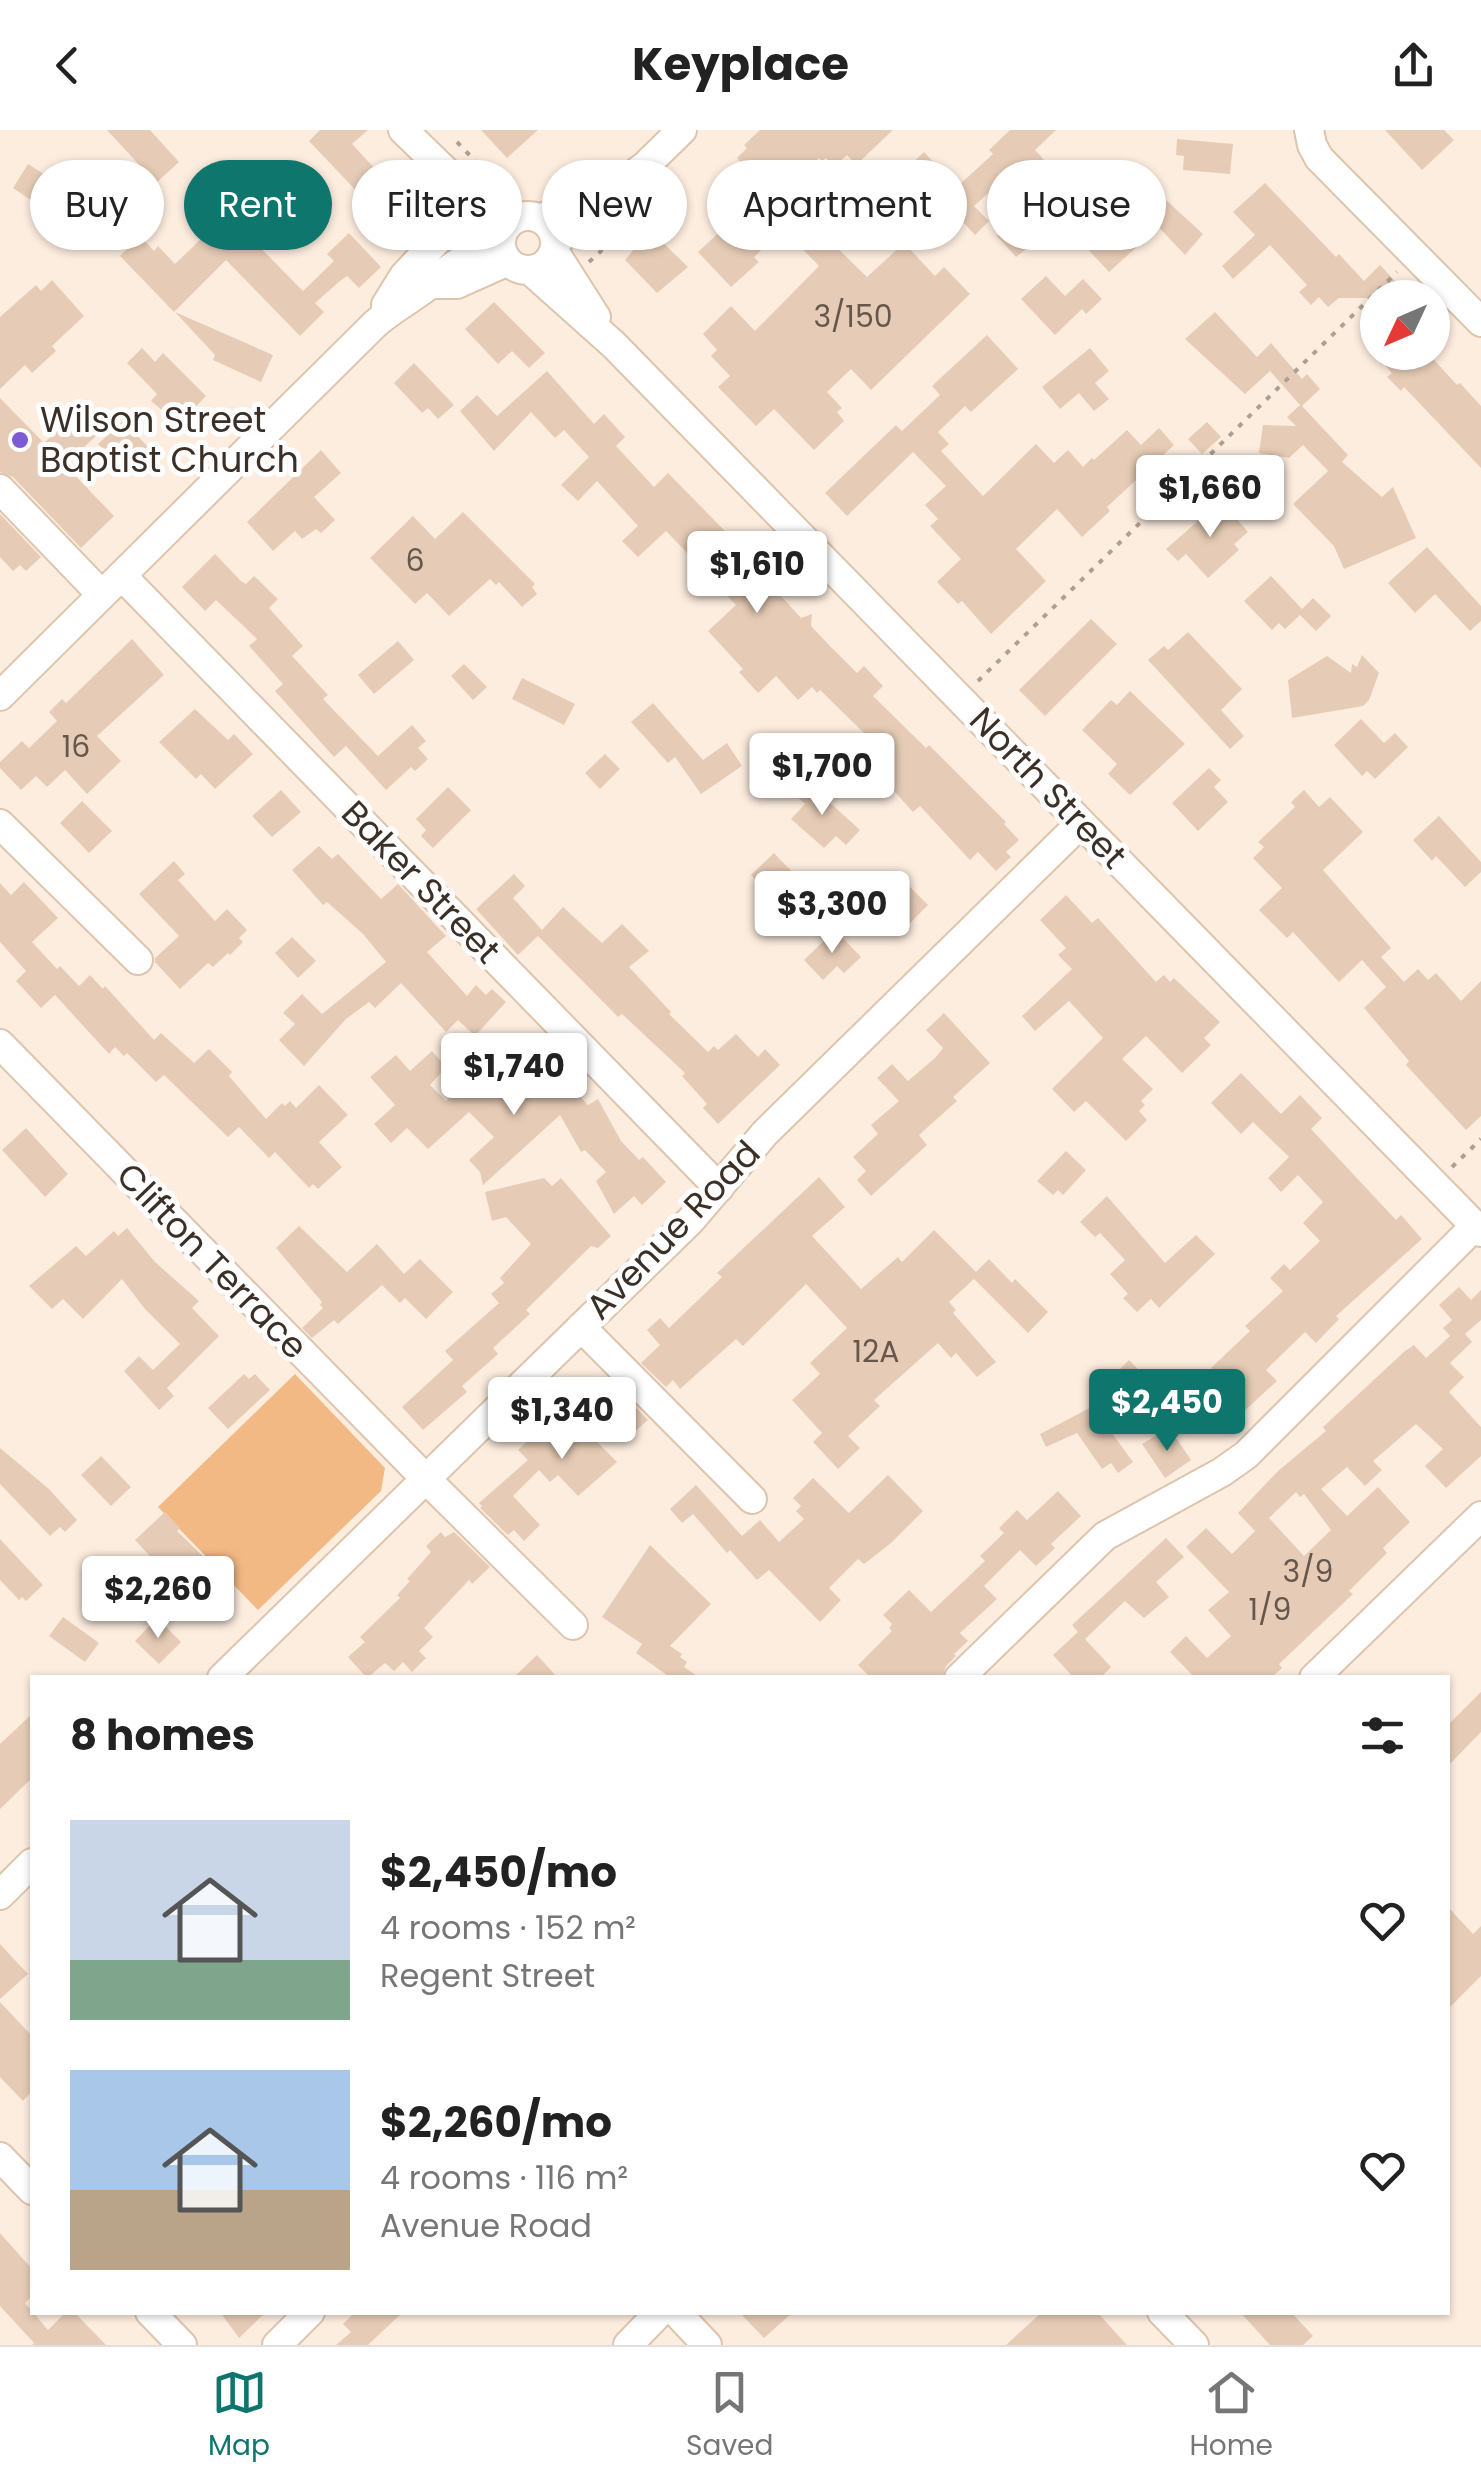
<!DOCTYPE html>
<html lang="en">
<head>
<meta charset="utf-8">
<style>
	:root { --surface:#fff; --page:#f2f2f2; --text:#222; --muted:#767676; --line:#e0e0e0; --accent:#0f766e }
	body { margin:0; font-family:Poppins,sans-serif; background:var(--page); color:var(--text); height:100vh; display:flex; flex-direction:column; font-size:38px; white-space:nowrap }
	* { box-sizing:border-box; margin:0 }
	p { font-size:32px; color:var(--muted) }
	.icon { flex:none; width:55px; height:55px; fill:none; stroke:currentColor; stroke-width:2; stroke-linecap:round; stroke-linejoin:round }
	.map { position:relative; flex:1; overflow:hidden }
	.sheet { position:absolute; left:30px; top:1545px; width:1420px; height:640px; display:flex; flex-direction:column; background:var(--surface); border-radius:0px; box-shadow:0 2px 8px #0004 }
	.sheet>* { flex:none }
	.hud { position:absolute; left:30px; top:30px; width:1422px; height:90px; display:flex; gap:20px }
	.needle { width:65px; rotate:226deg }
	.fabs { position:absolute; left:1360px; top:150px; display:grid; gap:20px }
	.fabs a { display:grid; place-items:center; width:90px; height:90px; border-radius:50%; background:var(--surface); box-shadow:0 2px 8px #0004; font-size:50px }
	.price { position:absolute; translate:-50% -85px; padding:0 22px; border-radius:10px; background:#fff; color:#222; font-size:32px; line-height:65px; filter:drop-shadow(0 2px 5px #0008) }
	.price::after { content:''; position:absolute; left:50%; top:60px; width:30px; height:22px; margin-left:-15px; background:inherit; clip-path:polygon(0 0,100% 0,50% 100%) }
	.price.current { background:var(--accent); color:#fff }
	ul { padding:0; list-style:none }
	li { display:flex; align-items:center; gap:30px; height:250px; padding:0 40px }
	li span { display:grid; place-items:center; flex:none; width:280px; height:200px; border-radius:0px; color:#555 }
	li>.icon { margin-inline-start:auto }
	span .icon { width:120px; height:120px; fill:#fffc; stroke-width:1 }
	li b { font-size:42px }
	h2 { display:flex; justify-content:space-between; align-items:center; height:120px; padding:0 40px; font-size:42px }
	.pill { padding:0 35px; border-radius:45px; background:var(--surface); box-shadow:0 2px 8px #0004; font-size:35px; line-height:90px }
	.pill.current { background:var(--accent); color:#fff }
	header { display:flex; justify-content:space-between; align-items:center; height:130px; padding:0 40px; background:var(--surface); font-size:45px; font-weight:700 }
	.menu { display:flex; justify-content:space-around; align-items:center; height:140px; border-top:2px solid var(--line); background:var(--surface); font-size:28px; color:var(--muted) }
	.menu a { display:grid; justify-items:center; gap:5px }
	.menu .current { color:var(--accent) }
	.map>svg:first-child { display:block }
</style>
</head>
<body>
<header><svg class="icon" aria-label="back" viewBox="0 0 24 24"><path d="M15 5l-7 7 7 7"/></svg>Keyplace<svg class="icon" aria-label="share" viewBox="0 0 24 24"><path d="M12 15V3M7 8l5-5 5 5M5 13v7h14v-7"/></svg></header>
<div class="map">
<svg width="1481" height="2215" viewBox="0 0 1481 2215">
	<rect width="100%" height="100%" fill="#fdeddf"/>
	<path fill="#f2b984" d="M295,1244L385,1338L381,1361L258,1480L158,1377Z"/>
	<path fill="#e6ccb6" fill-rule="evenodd" d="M107,0H150L179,32L156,53Z
		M320,0H368L352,14L422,89L401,108L309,11Z
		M481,0H538L507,28Z
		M760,0H893L856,35L847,25L834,37L826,28L822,31L819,28L782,64L867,147L904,113L935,146L944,137L970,164L871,260L851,239L827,262L842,278L837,282L844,291L814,320L774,279L756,296L718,257L730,246L711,226L717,220L703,204L731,176L755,201L819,136L783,99L754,127L759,132L731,157L698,122L766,59L737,28L747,18L744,15Z
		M1010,0H1056L1035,20L1055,42L1049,47L1061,60L1050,71L1066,88L1016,127L997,106L1037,70L1011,43L974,76L989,91L975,105L961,90L956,95L917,56L895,77L881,63L924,22L957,57L993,24L989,20Z
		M1385,0H1444L1454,10L1422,40Z
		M1177,9L1233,14L1230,44L1183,40L1184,26L1176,25Z
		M28,34L50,48L44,57L48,60L38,75L13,58Z
		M1265,53L1336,127L1339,124L1364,151L1380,135L1411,168H1339L1328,177L1319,167L1311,175L1299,162L1307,155L1270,115L1233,149L1222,136L1255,105L1233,82Z
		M1166,70L1203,104L1185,125L1148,86Z
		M1100,73L1139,115L1109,142L1071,101Z
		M227,84L303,161L334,131L327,124L349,103L381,137L359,158L347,146L340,151L315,173L324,182L300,206L226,130L174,182L120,126L140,106L154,121L158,116L175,134Z
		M650,100L688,137L657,163L625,130Z
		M1046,146L1065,166L1083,149L1102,169L1086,184L1082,179L1055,205L1021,169Z
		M52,150L84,186L52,216L56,221L32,243L25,235L0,259V187L36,155L41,161Z
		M494,172L545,223L529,238L512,221L498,234L465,199Z
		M175,182L273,225L261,252L213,230L215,225Z
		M1215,182L1257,227L1271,213L1302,249L1307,244L1320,259L1302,276L1348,325L1342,332L1382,367L1393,357L1416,408L1344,439L1334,416L1293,374L1328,341L1303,315L1289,328L1259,323L1263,295L1296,296L1287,287L1300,275L1270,241L1245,264L1185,209Z
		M987,205L1018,239L971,282L965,276L938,302L949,314L941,321L983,366L1036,314L1054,333L1068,320L1083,337L1092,328L1094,330L1127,300L1141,315L1159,298L1174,315L1107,377L1110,381L1082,407L1057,379L1016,419L1046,451L991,504L962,471L958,474L937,452L961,429L930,396L938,389L925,375L946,356L913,322L847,386L825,363L896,295L902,301L940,265L932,256Z
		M142,218L155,232L163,223L206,266L179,294L151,271L157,264L127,233Z
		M1090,218L1109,241L1095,253L1109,269L1094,281L1079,263L1060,279L1042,257Z
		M1373,222H1427L1457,255L1460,253L1481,276V338L1404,257L1401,261L1387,247L1392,243Z
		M414,233L454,275L438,289L428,278L422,283L394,253Z
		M547,241L594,294L604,284L625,307L616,316L654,357L668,343L775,452L771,455L801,488L812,484L811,496L828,514L857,543L864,536L883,556L873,566L926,618L929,615L1006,692L1004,694L1019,710L1006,722L1011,727L996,741L978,722L970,730L920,676L913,682L864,628L873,619L864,611L868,607L820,560L817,563L812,557L798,570L776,546L758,563L739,542L743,539L708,501L736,475L670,405L666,401L638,427L622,411L638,396L597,351L578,371L561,355L589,327L564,300L555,308L531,282L494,321L460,281L477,265L497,286Z
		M0,268L44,313L76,283L97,305L65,335L114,386L81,418L13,347L0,342Z
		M123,291L150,319L125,343L98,314Z
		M1207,292L1221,307L1202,324L1188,309Z
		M321,320L341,343L314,367L335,390L321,403L316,399L302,409L295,401L273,421L247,392Z
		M1221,371L1248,402L1234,414L1239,420L1208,448L1186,424L1178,431L1166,419Z
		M463,382L535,454L532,457L537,464L522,477L499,452L496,455L490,449L449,486L427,463L415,474L370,428L413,386L435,409Z
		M0,384L41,427L26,441L20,435L13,441L0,427Z
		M1427,417L1481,476V491L1470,501L1435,464L1415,483L1388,453Z
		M215,424L241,451L246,454L254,446L278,469L269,478L303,516L292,526L328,565L323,569L378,626L412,595L426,611L418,618L428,629L415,641L411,637L386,660L346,616L334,627L275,561L283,554L249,516L257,509L216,470L205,481L182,457Z
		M1271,446L1302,479L1313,468L1331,486L1316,501L1300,485L1285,499L1279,493L1272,500L1244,471Z
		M1091,489L1117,514L1045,586L1019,560Z
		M1188,502L1242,559L1221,580L1244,606L1230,619L1148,530L1164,516L1168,520Z
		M132,509L164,545L97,606L121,631L87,664L65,640L47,657L36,646L21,660L0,638V632L22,611L29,618L57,591L49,582L62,569L66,573Z
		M398,511L414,530L374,564L358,545Z
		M1362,525L1379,543L1369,570L1363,576L1292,588L1288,550L1327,526L1351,543L1352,534L1357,537Z
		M464,534L487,557L473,570L451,546Z
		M522,548L575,574L564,595L512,569Z
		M1130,561L1185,614L1130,665L1108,644L1117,634L1082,600L1111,570L1117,575Z
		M653,573L703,630L727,613L742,636L701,664L675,627L668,633L631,592Z
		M195,579L228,610L234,604L253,624L215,659L201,644L196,649L159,612Z
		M1361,589L1384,613L1395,603L1408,617L1375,649L1367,641L1362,646L1334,615Z
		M605,624L620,639L600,659L585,643Z
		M1209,638L1221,650L1214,657L1228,672L1198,701L1172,673Z
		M806,651L860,700L846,715L836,706L824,718L791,689L805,674L794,664Z
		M448,657L471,680L433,718L421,706L426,700L416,689Z
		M281,660L301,682L272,707L252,686Z
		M1304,660L1319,677L1330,667L1363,702L1323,740L1391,818L1381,827L1404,852L1418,839L1428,850L1436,843L1461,871L1481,851V986L1466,1000L1406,935L1409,931L1364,878L1386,857L1362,830L1339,852L1293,802L1287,808L1259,780L1282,758L1253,728L1264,717L1258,712L1295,677L1291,672Z
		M82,671L112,701L89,723L60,693Z
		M1439,686L1481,732V742L1465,757L1436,726L1432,731L1413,710Z
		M319,716L332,729L338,724L381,769L398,754L446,806L427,822L467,866L476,855L486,865L492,859L506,872L475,906L458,890L446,902L401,853L375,878L369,872L346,889L304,936L279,910L295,894L283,883L302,864L322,884L386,832L363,804L327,772L323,775L292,740Z
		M774,723L794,744L778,758L774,754L766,761L751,745Z
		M174,731L185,744L178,750L215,791L227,779L247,800L239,808L243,812L230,825L228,823L213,837L208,833L180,859L155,832V828L179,806L139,764Z
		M514,744L525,756L513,768L542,800L563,777L602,813L622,794L649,821L629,837L671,882L669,884L708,922L714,916L718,920L736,904L758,927L765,919L780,935L718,994L703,978L707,974L682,946L685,943L622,884L618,887L538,806L518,825L476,779Z
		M900,747L928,775L905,798L877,771Z
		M24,752L58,788L32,812L57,839L60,836L79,856L90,845L103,859L105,856L154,910L161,903L194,933L209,919L232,942L229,946L266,989L282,973L285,976L290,971L296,978L319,955L348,985L319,1012L342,1037L318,1059L313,1054L309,1058L275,1022L269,1028L239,997L228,1007L164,945L156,952L127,923L124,926L115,917L109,924L55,865L41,878L16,851L26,841L0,812V753L11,765Z
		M1066,765L1092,793L1098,788L1156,852L1164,845L1170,852L1174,848L1220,892L1204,908L1211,915L1182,943L1146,906L1122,929L1153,959L1141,971L1145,975L1139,981L1147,990L1126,1011L1086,971L1074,982L1052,959L1103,908L1069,871L1035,901L1022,886L1072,839L1058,825L1066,818L1040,790Z
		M835,800L861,827L844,843L837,836L823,850L804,830Z
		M292,807L316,831L298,848L275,823Z
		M944,883L990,933L953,967L957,971L919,1005L927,1015L871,1066L857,1050L866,1041L853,1027L878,1004L871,995L899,971L877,948L892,934L908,951L936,927L943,918L926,900Z
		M520,903L588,975L598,969L621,1011L639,1030L643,1027L666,1052L642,1075L634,1066L614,1084L596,1051L606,1042L585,1020L581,1022L560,985L483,1055L480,1042L469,1030L494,1007L469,982L428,1019L407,998L391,1013L374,994L395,975L370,947L396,925L410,941L432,921L446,937L430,955L446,971L464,954L477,967L510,937L498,924Z
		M1241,943L1281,984L1300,965L1322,988L1311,999L1396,1090L1401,1085L1422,1109L1336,1186L1339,1189L1316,1213L1305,1202L1266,1240L1277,1251L1242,1283V1288L1228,1301L1224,1296L1221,1299L1200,1276L1210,1266L1199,1255L1214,1241L1211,1238L1250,1201L1245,1196L1283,1161L1270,1148L1284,1134L1290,1140L1320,1111L1303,1093L1323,1072L1298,1045L1281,1062L1268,1048L1289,1027L1253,992L1241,1004L1211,973Z
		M26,998L68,1044L45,1067L2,1020Z
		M1066,1021L1086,1040L1063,1065L1058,1060L1053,1065L1037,1051Z
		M819,1047L845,1077L812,1106L861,1159L898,1127L902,1132L934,1100L976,1142L989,1129L1012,1153L1015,1149L1048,1182L1028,1203L974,1149L949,1172L956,1180L953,1183L996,1232L977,1247L956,1223L951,1228L938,1213L874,1270L880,1276L848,1306L860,1318L838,1339L813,1312L822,1303L792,1270L820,1244L810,1233L847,1198L806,1154L743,1216L736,1209L680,1259L673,1250L666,1257L641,1233L660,1215L647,1200L660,1188L669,1198L722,1147L717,1143Z
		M544,1048L552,1056L561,1048L611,1106L598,1118L591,1116L526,1180L530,1184L493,1218L498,1224L462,1256L467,1262L423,1300L402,1277L453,1230L445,1221L499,1173L491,1164L504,1153L500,1148L531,1114L506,1087L492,1091L485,1062Z
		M1107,1066L1165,1133L1196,1105L1215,1124L1159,1178L1151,1169L1137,1182L1123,1168L1128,1164L1110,1144L1125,1130L1100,1103L1095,1107L1080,1092Z
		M299,1096L347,1142L377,1114L404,1144L420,1129L453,1162L426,1189L405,1168L400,1173L382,1155L338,1194L334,1190L312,1208L302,1198L323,1178L320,1175L322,1172L276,1118Z
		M127,1098L155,1132L199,1171L192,1178L219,1206L167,1258L174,1266L159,1280L124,1241L139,1226L153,1240L180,1214L145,1179L122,1149L83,1189L63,1169L52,1179L29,1156L76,1116L86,1126L114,1101L118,1106Z
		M1459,1157L1471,1170L1481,1160V1190L1465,1204L1472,1212L1450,1233L1464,1247L1449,1262L1481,1297V1326L1446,1358L1425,1336L1443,1319L1416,1294L1373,1331L1382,1340L1365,1356L1347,1337L1321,1359L1347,1386L1378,1357L1410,1392L1383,1418L1387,1423L1349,1461L1353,1464L1279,1534L1282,1538L1271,1548H1195L1170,1522L1186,1506L1207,1528L1231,1506L1208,1480L1229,1462L1186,1417L1206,1398L1232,1424L1255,1401L1238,1383L1278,1341L1326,1301L1323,1297L1405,1221L1414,1215L1426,1228L1450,1206L1443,1198L1452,1190L1439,1175ZM1296,1362L1300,1367L1304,1364L1331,1400L1304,1426L1269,1388Z
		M1129,1230L1163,1265L1147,1280L1114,1245Z
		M244,1244L249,1249L255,1244L270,1260L228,1299L208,1278Z
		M616,1257L648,1290L634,1302L622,1289L597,1312L617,1332L578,1366L558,1345L550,1352L539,1340L513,1366L540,1395L524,1411L514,1400L508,1405L480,1378L482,1376L479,1373L528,1330L518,1320L540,1299L553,1315Z
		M1101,1272L1110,1288L1103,1291L1133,1332L1118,1343L1111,1333L1102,1339L1077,1303L1046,1317L1040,1304Z
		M1172,1302L1191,1330L1165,1348L1142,1314L1157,1305L1160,1310Z
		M0,1318L49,1359L77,1390L65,1402L60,1397L50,1406L0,1354Z
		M101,1326L131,1357L111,1376L81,1345Z
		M888,1345L923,1381L891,1413L864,1434L858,1429L829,1458L841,1470L820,1492L769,1440L757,1450L730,1420L727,1423L693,1384L682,1393L670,1379L696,1355L742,1406L760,1390L779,1412L804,1389L796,1381L801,1376L793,1368L813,1348L849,1383Z
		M1058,1361L1081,1386L1051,1414L1055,1418L1036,1436L1020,1420L984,1456L997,1469L960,1503L968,1511L954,1524L956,1526L946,1536L942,1548H871L858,1535L892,1501L889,1498L892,1494L883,1485L909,1460L931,1482L985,1431L980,1426L1004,1403L999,1398L1017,1380L1027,1390Z
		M165,1382L180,1398L177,1401L212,1435L184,1463L135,1410Z
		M441,1402L445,1407L454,1402L490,1437L472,1454L469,1450L424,1498L433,1507L419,1521L426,1528L412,1542L403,1532L394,1541L385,1533L367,1548L348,1527L365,1512L360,1507L400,1468L397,1465L410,1451L407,1449L431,1422L426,1416Z
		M1166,1408L1184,1427L1156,1452L1169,1467L1144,1488L1125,1471L1085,1509L1111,1537L1100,1548H1074L1053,1525L1078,1502L1072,1495Z
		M0,1409L43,1455L26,1471L22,1467L19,1470L0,1450Z
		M650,1415L711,1474L670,1516L682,1524L680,1527L687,1532L684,1537L700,1548H671L636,1523L642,1514L602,1487Z
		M63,1487L99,1513L85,1532L49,1506Z
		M157,1488L181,1512L159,1534L135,1511Z
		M537,1525L558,1548H513Z
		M1481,1562V1602L1448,1636V1595Z
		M32,1584V1648L0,1679V1614Z
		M1448,1777L1473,1804L1481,1796V1846L1448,1879Z
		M0,1814L28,1844L0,1869Z
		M0,1872L32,1906V1961L23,1971L0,1947Z
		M0,2103L32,2139V2166L25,2173L48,2200L66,2182H74L106,2215H32L34,2213L0,2176Z
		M220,2182H266L239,2208Z
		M355,2182H403L368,2215H336L351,2202L343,2194Z
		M739,2182H793L764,2208Z
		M1042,2182H1097L1127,2215H1006Z
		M1240,2182H1291L1313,2206L1303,2215H1270Z"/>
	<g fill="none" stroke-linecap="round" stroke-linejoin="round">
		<defs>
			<path id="minor" d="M403,0L462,57L489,68L518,88
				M1309,0L1312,15L1319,28L1481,192
				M462,57L467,76L501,109
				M501 113a27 27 0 1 1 54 0a27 27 0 1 1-54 0Z
				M541,89L593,62L615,58
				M555,112L603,75L616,58L645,36L682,0
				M554,121L596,187
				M530,140L614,215L1481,1102
				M431,154H457L508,131
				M386,175L404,146L455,91L456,75L451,48
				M0,359L102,465
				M122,446L719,1058
				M0,566L375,194C393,178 415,167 433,152C454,133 475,122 501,111
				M0,694L138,830
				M0,914L425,1348L573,1495
				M581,1197L752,1369
				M222,1548L691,1090L765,1003L1081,693
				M959,1548L1105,1406L1222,1342L1246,1325L1475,1096
				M1314,1548L1481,1386
				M0,1765L32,1733
				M0,2027L32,2060
				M150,2182L182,2215
				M676,2182L707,2215
				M1162,2182L1194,2215
				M277,2215L310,2182
				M628,2215L660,2182"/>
		</defs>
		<use href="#minor" stroke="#ddc4ad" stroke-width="32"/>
		<path stroke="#ac9f93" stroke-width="4" stroke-dasharray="5 8" stroke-linecap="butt" d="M457,12L480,36
			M413,51L427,65
			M589,132L601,121L598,107
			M978,551L1397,142
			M1452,1037L1481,1009"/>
		<use href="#minor" stroke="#fff" stroke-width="28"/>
	</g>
	<circle fill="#7d5ad4" stroke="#fdfdfd" stroke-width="4" cx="20" cy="310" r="10"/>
	<g text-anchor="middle" stroke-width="10" stroke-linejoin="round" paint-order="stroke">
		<g font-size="30" fill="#65574b">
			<text x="853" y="197">3/150</text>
			<text x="415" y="441">6</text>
			<text x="76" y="627">16</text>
			<text x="876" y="1232">12A</text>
			<text x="1308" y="1452">3/9</text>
			<text x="1270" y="1490">1/9</text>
		</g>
		<g font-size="35" fill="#3a3027" stroke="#fdfdfd" text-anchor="start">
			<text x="40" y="302">Wilson Street<tspan x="40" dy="40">Baptist Church</tspan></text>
		</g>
		<g font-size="35" fill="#3a3027" stroke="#fdfdfd">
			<text transform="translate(1048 658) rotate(46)" y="12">North Street</text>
			<text transform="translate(421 752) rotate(46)" y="12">Baker Street</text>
			<text transform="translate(673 1100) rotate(-46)" y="12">Avenue Road</text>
			<text transform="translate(212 1131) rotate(46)" y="12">Clifton Terrace</text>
		</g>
	</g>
</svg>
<div class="fabs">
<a><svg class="needle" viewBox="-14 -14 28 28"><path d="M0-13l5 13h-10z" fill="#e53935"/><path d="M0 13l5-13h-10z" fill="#767676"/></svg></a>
</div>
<b class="price" style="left:1210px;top:410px">$1,660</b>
<b class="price" style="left:757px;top:486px">$1,610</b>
<b class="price" style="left:822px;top:688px">$1,700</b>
<b class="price" style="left:832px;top:826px">$3,300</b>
<b class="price" style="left:514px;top:988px">$1,740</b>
<b class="price current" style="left:1167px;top:1324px">$2,450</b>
<b class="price" style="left:562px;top:1332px">$1,340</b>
<b class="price" style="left:158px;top:1511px">$2,260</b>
<div class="hud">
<a class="pill">Buy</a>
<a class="pill current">Rent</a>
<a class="pill">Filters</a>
<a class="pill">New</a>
<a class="pill">Apartment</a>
<a class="pill">House</a>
</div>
<section class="sheet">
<h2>8 homes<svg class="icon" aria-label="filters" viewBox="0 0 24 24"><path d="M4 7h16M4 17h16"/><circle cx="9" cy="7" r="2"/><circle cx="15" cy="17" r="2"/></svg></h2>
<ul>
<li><span style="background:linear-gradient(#c9d6e8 70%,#7fa58c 0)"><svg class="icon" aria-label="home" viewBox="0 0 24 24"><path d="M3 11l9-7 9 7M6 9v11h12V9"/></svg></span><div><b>$2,450/mo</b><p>4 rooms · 152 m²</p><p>Regent Street</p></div><svg class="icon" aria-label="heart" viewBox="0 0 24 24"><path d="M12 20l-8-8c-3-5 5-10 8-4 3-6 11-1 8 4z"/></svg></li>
<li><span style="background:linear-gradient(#a9c7e8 60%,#b9a48a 0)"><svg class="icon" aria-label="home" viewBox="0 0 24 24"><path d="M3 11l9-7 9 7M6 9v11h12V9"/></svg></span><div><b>$2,260/mo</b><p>4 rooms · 116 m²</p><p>Avenue Road</p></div><svg class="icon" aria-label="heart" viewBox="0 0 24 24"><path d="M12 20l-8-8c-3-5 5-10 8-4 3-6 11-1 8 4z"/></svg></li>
</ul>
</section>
</div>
<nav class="menu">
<a class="current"><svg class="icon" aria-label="map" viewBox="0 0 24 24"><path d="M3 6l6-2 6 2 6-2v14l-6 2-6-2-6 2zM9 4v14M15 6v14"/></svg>Map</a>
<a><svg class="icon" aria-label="saved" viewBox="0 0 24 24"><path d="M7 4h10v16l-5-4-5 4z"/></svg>Saved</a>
<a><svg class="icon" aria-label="home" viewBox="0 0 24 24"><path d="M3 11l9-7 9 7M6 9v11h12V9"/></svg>Home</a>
</nav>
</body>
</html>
